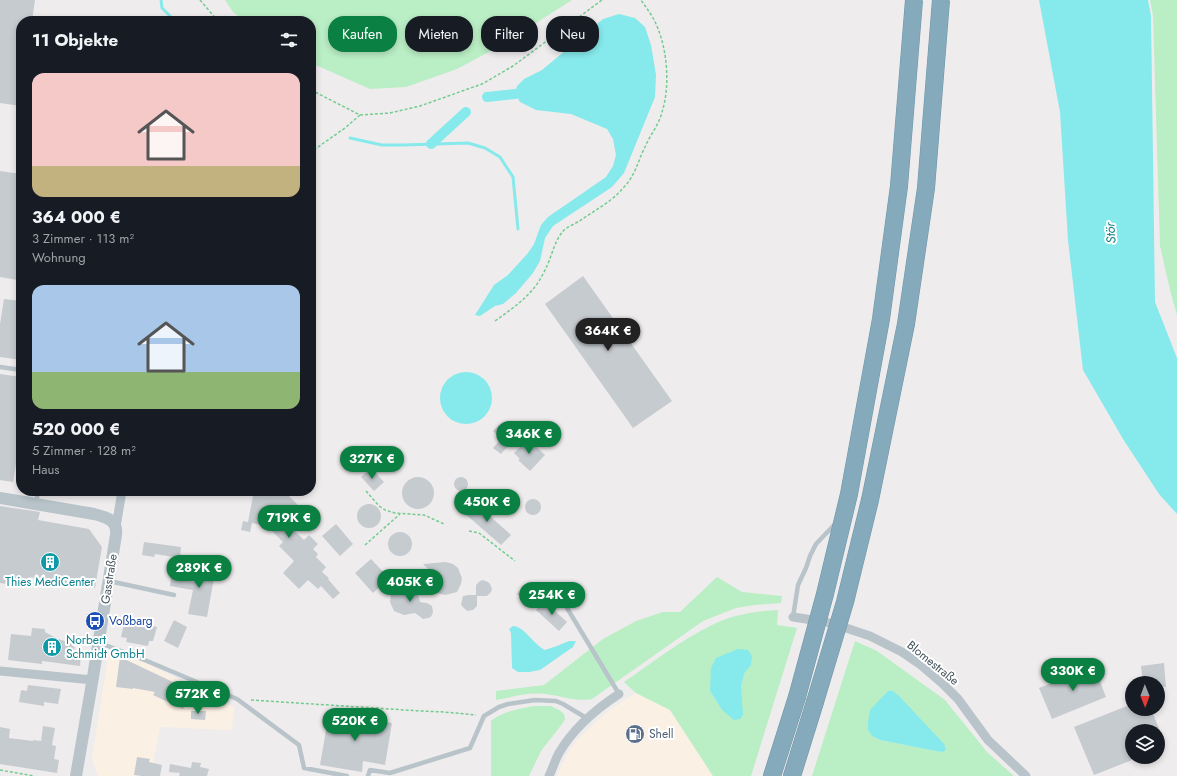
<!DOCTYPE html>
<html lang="de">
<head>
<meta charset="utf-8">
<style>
	:root { --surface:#171b24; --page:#242831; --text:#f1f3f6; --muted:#9ea1a6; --accent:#0b8043 }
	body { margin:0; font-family:Jost,sans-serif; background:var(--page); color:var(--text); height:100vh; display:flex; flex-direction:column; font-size:15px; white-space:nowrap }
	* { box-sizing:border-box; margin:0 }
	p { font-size:13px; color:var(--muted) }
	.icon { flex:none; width:22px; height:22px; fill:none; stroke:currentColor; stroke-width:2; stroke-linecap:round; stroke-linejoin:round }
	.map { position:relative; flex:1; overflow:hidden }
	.details { position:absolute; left:16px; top:16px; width:300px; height:480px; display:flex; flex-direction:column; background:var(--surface); border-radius:16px; box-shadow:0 2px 6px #0003 }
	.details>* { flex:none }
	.banner { position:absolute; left:328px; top:16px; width:380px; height:36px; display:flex; gap:8px }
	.needle { width:26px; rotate:179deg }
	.fabs { position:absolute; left:1125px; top:676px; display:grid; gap:8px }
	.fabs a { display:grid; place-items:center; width:40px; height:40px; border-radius:50%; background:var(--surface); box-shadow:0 2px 6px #0003; font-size:20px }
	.price { position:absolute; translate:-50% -34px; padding:0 9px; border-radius:14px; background:var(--accent); color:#fff; font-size:13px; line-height:26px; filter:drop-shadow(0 1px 2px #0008) }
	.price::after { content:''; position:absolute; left:50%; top:24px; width:12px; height:9px; margin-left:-6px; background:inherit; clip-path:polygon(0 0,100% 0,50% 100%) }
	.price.active { background:#222; color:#fff }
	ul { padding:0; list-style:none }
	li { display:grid; align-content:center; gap:8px; height:212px; padding:0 16px }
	li span { display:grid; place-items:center; height:124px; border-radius:12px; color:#555 }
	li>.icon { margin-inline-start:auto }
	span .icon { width:72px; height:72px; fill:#fffc; stroke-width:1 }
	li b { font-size:17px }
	h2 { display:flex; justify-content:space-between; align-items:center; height:48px; padding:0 16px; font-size:17px }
	.chip { padding:0 14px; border-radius:16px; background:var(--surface); box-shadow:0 2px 6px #0003; font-size:14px; line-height:36px }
	.chip.active { background:var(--accent); color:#fff }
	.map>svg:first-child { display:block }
</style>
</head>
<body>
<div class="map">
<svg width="1177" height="776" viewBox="0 0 1177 776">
	<rect width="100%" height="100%" fill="#efeced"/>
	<path fill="#fbf0e4" d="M110,645L234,707L232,730L160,727L151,776H98L92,759Z
		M636,693L670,710L713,776H557L567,754L578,739L608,711Z"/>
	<path fill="#baeec4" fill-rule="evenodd" d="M225,0H572L500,46L457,69L406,87L370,89L311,63V21H244L233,12Z
		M1150,0H1177V315L1171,294L1160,246L1153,16Z
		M717,577L742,592L782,596L781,603L754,605L736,608L703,621L592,699C577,702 561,696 546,694C529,692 512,697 496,700V691L544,685L603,639L636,621L663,612H680Z
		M778,610L777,625L797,628L751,776H713L670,710L636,693L624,682C652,663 681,640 712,625C731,615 757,611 778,610ZM745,672L741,686L722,710L710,691Z
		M855,641L877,651L945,700L987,752L1014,776H812ZM868,730L946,750L943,752L880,740L872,736Z
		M534,706H551L559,710L564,714L565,719L562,724L541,751L529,776H491V721C503,711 519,709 534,706Z"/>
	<path fill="#86e9eb" d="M1039,0H1148L1151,16L1155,302L1177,358V514L1159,494L1123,439L1083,370L1068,240L1060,112Z
		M619,14L635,18L645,27L651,45L656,75L655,97L624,173L612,187L553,226L545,238L540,261L533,273L516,293L503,304L495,306L480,316L475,315L494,285L508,275L528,253L534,244L541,225L548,217L606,177L613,166L616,155L613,139L607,129L571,114L536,110L520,102L515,94L517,86L524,79L542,70L603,19Z
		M440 398a26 26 0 1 1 52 0a26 26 0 1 1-52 0Z
		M513,626C525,627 533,644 545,650L557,646L569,641H576L573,647L540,670L529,672H518L512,668L511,633L509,629Z
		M738,649L748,650L752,656L751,665L745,672L741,686L743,715L740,719L734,720L722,710L710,691L711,668L716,658Z
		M888,691H893L899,696L944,744L946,750L943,752L936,751L880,740L872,736L868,730V723L870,710Z"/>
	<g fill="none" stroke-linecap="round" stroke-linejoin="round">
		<path stroke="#86e9eb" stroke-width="3" d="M161,0L162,8L175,21
			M350,138L382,145H403L468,143L485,148L500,157L513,177L518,229"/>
		<path stroke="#86e9eb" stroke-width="10" d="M487,97L515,94
			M431,144L466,112"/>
	</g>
	<path fill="#c6cbd0" d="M0,0H35L32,21H21V106L0,103Z
		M0,171L21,174V253L17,280L0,277Z
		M583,276L672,401L633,428L545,304Z
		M4,299L21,301V360L0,357V324Z
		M0,374L21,377V465L16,464L13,482L0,480Z
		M499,425L507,433L501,439L493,431Z
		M528,439L545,455L530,471L518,460L520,459L514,453Z
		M500,440L507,447L501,454L493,448Z
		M371,468L384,482L374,491L361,477Z
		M402 493a16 16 0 1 1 32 0a16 16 0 1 1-32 0Z
		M454 484a7 7 0 1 1 14 0a7 7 0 1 1-14 0Z
		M254,491H284L300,507L285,522L304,540L309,535L318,544L313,549L318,554L316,557L326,567L322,572L329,578L328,579L340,593L333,599L321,586L318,589L308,580L299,589L283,573L294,561L279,546L283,542L267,526L252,523L250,532L241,530L243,521L248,522Z
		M525 507a8 8 0 1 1 16 0a8 8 0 1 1-16 0Z
		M473,501L511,535L501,545L463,512Z
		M357 516a12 12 0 1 1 24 0a12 12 0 1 1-24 0Z
		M0,506L40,512L38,520L89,529L102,547L95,588L29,577L27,587L0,583Z
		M336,524L353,544L340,556L322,536Z
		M388 544a12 12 0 1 1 24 0a12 12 0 1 1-24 0Z
		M144,542L181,547L180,558L155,554L154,557L142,555Z
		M371,559L389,578L373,593L355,573Z
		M446,562L453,564L458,568L462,578L461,584L457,592L445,595L437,593L433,589L429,580L430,571L423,564Z
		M197,563L216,567L207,617L188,614L193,590L170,586L171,578L194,582Z
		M483,580L488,582L490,584L492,589L491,592L487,596H477V606L473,610L467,611L461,605L463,596L469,595H476V585L480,581Z
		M400,586H407L413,588L418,594L420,602L427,603L432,606L433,612L431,617L428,618L423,619L415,613L404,615L394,611L390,602L391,595L394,589Z
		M524,586L530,592L523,599L517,594Z
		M544,601L567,622L559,631L536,610Z
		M125,619L157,627L153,641H149L148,646L126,642L127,638L121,637Z
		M174,620L187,627L178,648L164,641Z
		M32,628L45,629V632L58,639L75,644L74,651L81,652L80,666L42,661V664L8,660L11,634L31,636Z
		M120,657L192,691L183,709L153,695L155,692L133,688V689L116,687Z
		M1164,663L1166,687L1158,688V683H1143L1141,666Z
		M1094,666L1106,697L1052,719L1039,688Z
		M28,685L61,689L58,704L44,702V706L19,702L21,690L27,691Z
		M1132,704V709H1151L1160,731H1132V760L1094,775L1074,727Z
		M191,711H206L205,720L191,719Z
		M329,713L392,723L385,765L363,761L362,772L320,765Z
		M43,726L55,728L52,745L56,746L54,759L59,760L57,773L0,764V727L10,729L9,738L33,741V740L41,741Z
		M137,757L150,759L149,762L162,765L160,776H142L134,775Z
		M192,762L201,763L200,767L209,769L207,776H179L180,773L169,772L170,764L191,768Z"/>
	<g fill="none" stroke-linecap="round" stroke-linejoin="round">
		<defs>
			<path id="motorway" d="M772,776L797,697
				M792,776L815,702"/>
		</defs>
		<use href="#motorway" stroke="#6f95a8" stroke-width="18"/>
		<path stroke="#72cc8f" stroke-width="1.5" stroke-dasharray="3 2" stroke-linecap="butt" d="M200,0L218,21
			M311,90L360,115L345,128L311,152
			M360,115L390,113L420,106L482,84L513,66L602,0
			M495,321C516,306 534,294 545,270C552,257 554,240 565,229C570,226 576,223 581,220C595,210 613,201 624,187C635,176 638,161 645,147C650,135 659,125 662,112C671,84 667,43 653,18C649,11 645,6 641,0
			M366,491L379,506L385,510L395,513L424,515L444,524
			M469,531L479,533L515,561
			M365,545L400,514
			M251,700L421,711L444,712L476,715
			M0,770L34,776"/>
		<path stroke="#b8c4ca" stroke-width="4.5" d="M0,367L21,370
			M36,504L38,491
			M109,581L174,595
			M567,608L619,694
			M793,617L798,585L806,568L810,556L816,544L836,523
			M100,643L147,661L237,699L299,745L304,768L347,776
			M368,776L370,770L390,773L470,748L484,716L499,707L508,704L535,700L556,701L563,704L588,719"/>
		<path stroke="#b8c4ca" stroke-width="9" d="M116,527L122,491
			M793,617L826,622L846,628L870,636L902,652L921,665L942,683L958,699L988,740L1026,776
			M0,671L93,680
			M549,776C553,768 555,760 559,753C573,729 596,709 619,694"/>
		<path stroke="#b8c4ca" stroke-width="12" d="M0,498L94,514C106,517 118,520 116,535L91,689L76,776"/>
		<use href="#motorway" stroke="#84aabc" stroke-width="17"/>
		<defs>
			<path id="motorway-bridge" d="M797,697L825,594L849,494L881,319L899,186L914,0
				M815,702L845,602L870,500L906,324L926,188L941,0"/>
		</defs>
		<use href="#motorway-bridge" stroke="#6f95a8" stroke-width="18" stroke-linecap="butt"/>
		<use href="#motorway-bridge" stroke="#84aabc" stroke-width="17"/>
	</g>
	<defs>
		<symbol id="building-disc" viewBox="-11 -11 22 22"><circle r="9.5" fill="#0f9aa8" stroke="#fff"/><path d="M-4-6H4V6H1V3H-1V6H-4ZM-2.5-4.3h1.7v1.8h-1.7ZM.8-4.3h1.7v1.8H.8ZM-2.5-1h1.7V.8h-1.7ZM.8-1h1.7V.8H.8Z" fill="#fff"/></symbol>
		<symbol id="bus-disc" viewBox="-11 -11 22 22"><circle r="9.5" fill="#1a4fb4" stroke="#fff"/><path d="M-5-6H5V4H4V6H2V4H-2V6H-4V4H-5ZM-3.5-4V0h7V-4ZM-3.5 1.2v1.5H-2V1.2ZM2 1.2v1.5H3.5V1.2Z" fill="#fff"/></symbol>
		<symbol id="fuel-disc" viewBox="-11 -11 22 22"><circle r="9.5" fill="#5c6f8a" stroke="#fff"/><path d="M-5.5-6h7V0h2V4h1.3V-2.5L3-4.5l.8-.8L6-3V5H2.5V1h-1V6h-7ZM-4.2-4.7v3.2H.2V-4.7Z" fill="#fff"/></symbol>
	</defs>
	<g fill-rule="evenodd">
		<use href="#building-disc" x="39" y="551" width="22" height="22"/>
		<use href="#bus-disc" x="84" y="610" width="22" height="22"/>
		<use href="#building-disc" x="41" y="636" width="22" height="22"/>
		<use href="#fuel-disc" x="624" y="723" width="22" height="22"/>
	</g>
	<g text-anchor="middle" stroke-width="4" stroke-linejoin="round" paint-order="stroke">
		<g font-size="12" fill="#45545a" stroke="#fff">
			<text transform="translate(109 579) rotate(-81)" y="4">Gasstraße</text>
			<text transform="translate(933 663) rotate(39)" y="4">Blomestraße</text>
		</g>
		<g font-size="12" fill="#0d838f" stroke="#fff">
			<text x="50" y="586">Thies MediCenter</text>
			<text x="66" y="644" text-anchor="start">Norbert<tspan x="66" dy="14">Schmidt GmbH</tspan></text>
		</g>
		<g font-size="12" fill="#164399" stroke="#fff" text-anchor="start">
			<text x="109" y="625">Voßbarg</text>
		</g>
		<g font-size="12" fill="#4e5e75" stroke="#fff" text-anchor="start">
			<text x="649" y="738">Shell</text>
		</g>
		<g font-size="13" font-style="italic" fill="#0d7e81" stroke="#fff">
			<text transform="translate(1110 233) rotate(-94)" y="5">Stör</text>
		</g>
	</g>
</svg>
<div class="fabs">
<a><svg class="needle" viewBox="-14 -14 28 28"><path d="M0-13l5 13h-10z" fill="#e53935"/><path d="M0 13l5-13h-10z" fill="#9ea1a6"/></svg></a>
<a><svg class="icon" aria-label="layers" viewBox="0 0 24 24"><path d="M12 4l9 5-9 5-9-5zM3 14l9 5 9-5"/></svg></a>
</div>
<b class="price active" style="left:608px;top:352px">364K €</b>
<b class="price" style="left:529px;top:455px">346K €</b>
<b class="price" style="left:372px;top:480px">327K €</b>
<b class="price" style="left:487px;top:523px">450K €</b>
<b class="price" style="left:289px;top:539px">719K €</b>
<b class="price" style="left:199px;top:589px">289K €</b>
<b class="price" style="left:410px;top:603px">405K €</b>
<b class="price" style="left:552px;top:616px">254K €</b>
<b class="price" style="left:1073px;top:692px">330K €</b>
<b class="price" style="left:198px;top:715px">572K €</b>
<b class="price" style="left:355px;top:742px">520K €</b>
<div class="banner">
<a class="chip active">Kaufen</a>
<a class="chip">Mieten</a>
<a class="chip">Filter</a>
<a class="chip">Neu</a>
</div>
<section class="details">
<h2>11 Objekte<svg class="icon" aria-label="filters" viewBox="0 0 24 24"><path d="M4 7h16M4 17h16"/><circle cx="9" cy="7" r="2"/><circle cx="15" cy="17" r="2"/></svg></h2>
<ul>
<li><span style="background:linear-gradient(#f6c9c9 75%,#c2b280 0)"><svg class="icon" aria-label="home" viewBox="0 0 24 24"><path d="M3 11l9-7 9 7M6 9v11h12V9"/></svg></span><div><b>364 000 €</b><p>3 Zimmer · 113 m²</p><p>Wohnung</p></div></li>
<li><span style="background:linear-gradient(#a9c7e8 70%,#8fb573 0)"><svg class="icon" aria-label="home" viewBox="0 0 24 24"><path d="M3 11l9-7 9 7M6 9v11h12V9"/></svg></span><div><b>520 000 €</b><p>5 Zimmer · 128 m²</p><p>Haus</p></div></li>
</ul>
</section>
</div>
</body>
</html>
